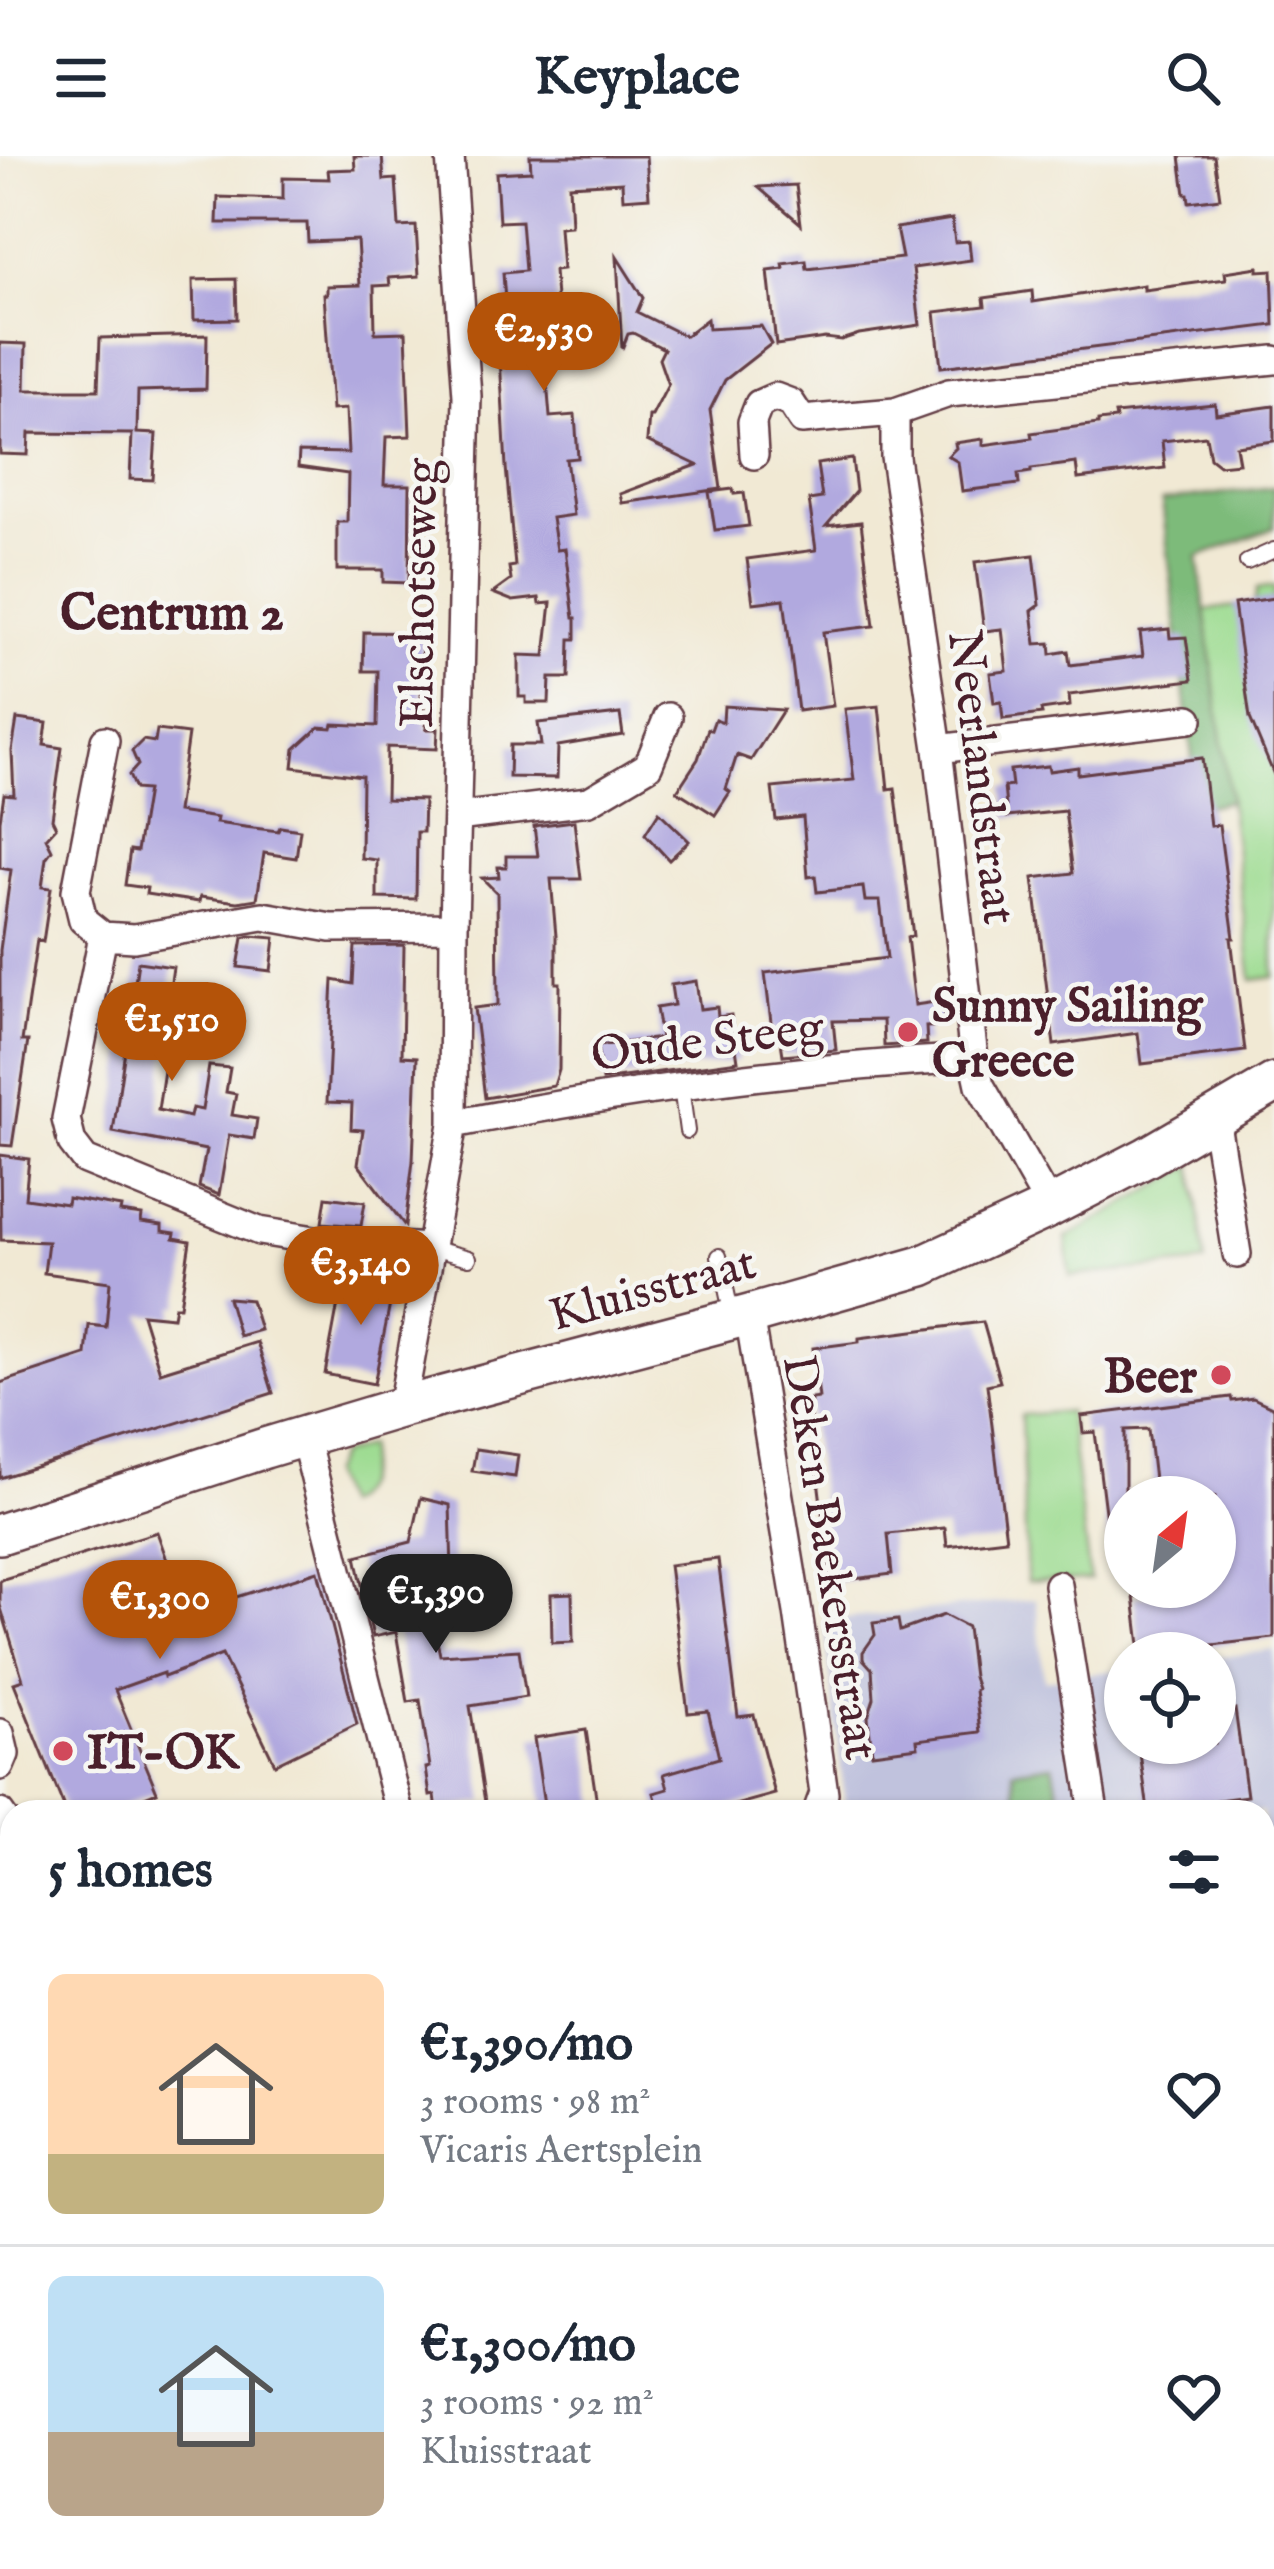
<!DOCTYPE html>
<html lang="en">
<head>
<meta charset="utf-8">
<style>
	:root { --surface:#fff; --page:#f2f2f3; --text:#1f2937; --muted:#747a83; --line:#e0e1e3; --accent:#b45309 }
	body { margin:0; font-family:"IM FELL English",serif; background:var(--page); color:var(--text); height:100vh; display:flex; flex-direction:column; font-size:45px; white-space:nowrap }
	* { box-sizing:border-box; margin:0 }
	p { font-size:39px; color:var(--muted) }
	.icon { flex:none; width:66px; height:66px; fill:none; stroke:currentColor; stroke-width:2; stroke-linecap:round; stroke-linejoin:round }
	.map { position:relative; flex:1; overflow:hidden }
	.drawer { position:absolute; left:0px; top:1644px; width:1275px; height:771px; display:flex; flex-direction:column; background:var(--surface); border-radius:36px 36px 0 0; box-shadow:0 3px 9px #0004 }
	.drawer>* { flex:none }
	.needle { width:78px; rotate:29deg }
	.tools { position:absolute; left:1104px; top:1320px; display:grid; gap:24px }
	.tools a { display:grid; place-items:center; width:132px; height:132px; border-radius:50%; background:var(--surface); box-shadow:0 3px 9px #0004; font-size:60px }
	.price { position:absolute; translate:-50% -102px; padding:0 27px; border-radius:42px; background:var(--accent); color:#fff; font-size:39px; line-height:78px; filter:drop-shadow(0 3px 6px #0008) }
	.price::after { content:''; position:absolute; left:50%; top:72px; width:36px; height:27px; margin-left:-18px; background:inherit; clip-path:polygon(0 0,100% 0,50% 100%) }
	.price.active { background:#222; color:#fff }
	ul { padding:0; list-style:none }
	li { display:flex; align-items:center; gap:36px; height:300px; padding:0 48px }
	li+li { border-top:3px solid var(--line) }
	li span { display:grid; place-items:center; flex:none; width:336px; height:240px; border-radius:18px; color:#555 }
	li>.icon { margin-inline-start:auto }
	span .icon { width:144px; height:144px; fill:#fffc; stroke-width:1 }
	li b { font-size:51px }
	h2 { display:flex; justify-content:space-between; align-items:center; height:144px; padding:0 48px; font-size:51px }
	header { display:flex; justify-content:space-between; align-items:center; height:156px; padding:0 48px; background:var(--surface); font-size:54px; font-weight:700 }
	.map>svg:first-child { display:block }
</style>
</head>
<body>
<header><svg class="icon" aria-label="menu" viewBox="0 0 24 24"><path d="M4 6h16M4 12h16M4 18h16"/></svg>Keyplace<svg class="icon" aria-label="search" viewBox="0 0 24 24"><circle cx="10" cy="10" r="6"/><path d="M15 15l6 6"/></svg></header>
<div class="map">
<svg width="1274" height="2413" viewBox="0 0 1274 2413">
	<rect width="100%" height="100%" fill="#f6f6f2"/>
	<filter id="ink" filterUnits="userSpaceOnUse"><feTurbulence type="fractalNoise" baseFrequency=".00833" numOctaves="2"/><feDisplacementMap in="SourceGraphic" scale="24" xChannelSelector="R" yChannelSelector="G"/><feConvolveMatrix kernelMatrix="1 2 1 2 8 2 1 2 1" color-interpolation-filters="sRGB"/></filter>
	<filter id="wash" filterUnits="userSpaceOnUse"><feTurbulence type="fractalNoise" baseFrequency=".004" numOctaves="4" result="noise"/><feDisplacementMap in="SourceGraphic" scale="48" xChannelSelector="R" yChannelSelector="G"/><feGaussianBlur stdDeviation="2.7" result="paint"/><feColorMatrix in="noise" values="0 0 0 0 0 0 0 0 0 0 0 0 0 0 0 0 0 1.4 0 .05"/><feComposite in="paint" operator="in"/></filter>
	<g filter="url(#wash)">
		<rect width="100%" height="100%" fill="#f1e9d4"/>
		<path fill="#c0c2dd" d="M1036,1443L1044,1524L1125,1513V1587H1215V1502L1274,1494V1768L1263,1769V1656H846L824,1465Z"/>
		<path fill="#9cdb90" stroke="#737d5e" stroke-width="3" d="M1274,430V821L1252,824L1205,454L1254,448L1257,433Z
			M1193,1010L1205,1107L1070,1120L1066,1082Z
			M1068,1255L1090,1424L1027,1426L1021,1259Z
			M367,1290C367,1315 365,1336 342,1350L329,1318L339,1299Z"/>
		<path fill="#7dbb7a" stroke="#646d52" stroke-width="3" d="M1274,331V372L1198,401L1230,645L1198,652L1162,345Z
			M1053,1608L1062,1656H1019L1013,1614Z"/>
		<g id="blocks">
			<path fill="#b1a9df" d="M354,0H382L384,24L396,23L399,71L416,70L419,120L389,122L390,129L374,130L375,177L406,176L410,280L386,281L384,329H410L409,427L383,426V414H337V366H347L348,318L298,311L299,296L348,297L346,253L332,254L324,138H327V130L360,129L357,84L308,86L307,67H217L218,41L283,43V22L329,23L328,14L355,13Z
				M530,0H646L649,41L623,43L622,26L569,29L571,70L559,71L562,114L554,115L558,169L574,168L576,198L545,201L550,261L575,259L578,302L566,303L573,359L552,362L557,394L565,393L574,462H576V483H570L569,522H550L549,547H526V541H519V499L545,500L551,447L540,448L539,442L513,445L493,437L511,424L509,411L515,410L506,311L500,201H509L503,117L525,115L521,65L499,66L496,17L531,15Z
				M1180,0H1214L1220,42L1189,46L1188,38H1185Z
				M796,29L801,68L758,31Z
				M952,63L955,86L969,85L971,104L913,112L920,169L859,178L841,184L825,182L776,189L768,115L784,113L783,108L806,105L807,113L902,102L896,72Z
				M617,101L643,142L637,156L685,180L707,163L708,173L761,170L771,188L725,224L710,254L721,333L622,347L620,338L697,309L647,285L649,260H652L668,229L659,203L664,193L633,177L628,178L622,193Z
				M1258,111V115L1272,114L1274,169L941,211L935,156L985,150L984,142L1032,135L1033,146L1144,129V134L1226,123L1225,116Z
				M236,123L237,163L194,164L193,124Z
				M207,179L206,233L138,235L137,277L156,278L153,324L130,323L132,278L29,277L28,299L0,298V187L26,188L25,234H98L100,182Z
				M1215,248L1216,258L1274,250V285L1236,290L1239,307L1219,309L1210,302L1206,280L1162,285L1165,312L1078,323L1076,307L1031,313V316L1018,318L1019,328L962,335L958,306L948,300L956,292L955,287L983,283V289L1032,282L1031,277L1098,268V265L1116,263L1115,258Z
				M852,303L856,335L826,370L861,366L874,470L823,476L833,550L798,555L784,443L753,447L747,403L816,394L809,344L822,342L817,308Z
				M733,333L734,338L744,337L749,370L715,374L709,336Z
				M1034,399L1040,449L1032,455L1036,488L1050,487L1051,498L1068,495L1070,509L1143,500L1140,476L1169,473L1170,482L1186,481L1192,524L1069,539L1070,550L1041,554L1042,558L1003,563L1001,546L994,547L990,517L1007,515L1002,473L984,475L975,406Z
				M1274,442V619L1250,562L1234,448Z
				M364,476L422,477L421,554H426V573H438L437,593L387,591L386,643L424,644L423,676H417L416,743L377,742V704L361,702L362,620L293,611L295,593L319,571L332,572L333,568L377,570L378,515H363Z
				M724,550L783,554L751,604L737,599L726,633L730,636L715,659L677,635L698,603L708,573L711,574L715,563L723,566Z
				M879,550L888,633L895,632L913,780L907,781L915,849L942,845L945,870L926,871L927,887L884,890L883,864L833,865L836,894L783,899L779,873L772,874L765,817L887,802L880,745H865L863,731L817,736L815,720L808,721L803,661L776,664L772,632L854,624L845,553Z
				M620,558L623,579L558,590L557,622L509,621L510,589H541L538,567Z
				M17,563L47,567L44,589L62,592L52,663L56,671L46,682L52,694L46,702L42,731L51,732L43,786L37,784L22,885H28L12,990L0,989V794L11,714L0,712V664L4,638L14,639L12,595Z
				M157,574L188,578L177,656L217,662L216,667L245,671L278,675L280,671L300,674L296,702L264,697L257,743L238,746L200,741L199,746L146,738L147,732L125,729L130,694L137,695L147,634L135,633L129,619L138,609L132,595L143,584L155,586Z
				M1202,602L1210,670L1219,669L1234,782H1231L1245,895L1142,908L1138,877L1054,889L1033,722L1073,717L1065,655L1007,661L1004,631L1012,630L1010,614L1048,610L1049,615L1078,611V618Z
				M659,656L689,685L669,704L645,678Z
				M574,665L581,723H551L556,780V827H560L559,914L554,930L485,942L474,852L498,849L497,737L482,722L499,721L498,711H506V700H538L534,670Z
				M250,780L275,782L271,815L238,811L243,782Z
				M404,789L402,900L417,901L413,1005L405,1070L358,1008L363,974L351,973L352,947L327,946L333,824L353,828L355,790Z
				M138,806L173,811L167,855H173L158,954L190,961L192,952L202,954L209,910L230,912L226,936L236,938L232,959L257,963L254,983L229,979L219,1039L199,1031L206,994L113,976Z
				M696,825L700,853L717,851L718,861L731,859L738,905L602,924L597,890L661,882L656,852L674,849L671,829Z
				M0,999L29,1003L25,1042L67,1048L68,1042L121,1051L120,1056L142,1059L141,1066L162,1069V1075L175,1077L174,1082L190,1085L180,1150H175L173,1161L142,1158L160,1216L257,1186L273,1237L0,1322V1227L86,1199L89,1169L106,1171L110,1126L44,1117L48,1086L1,1084Z
				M326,1041L365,1046L361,1070L322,1067Z
				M360,1112L396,1118L374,1228L325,1218L340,1137L355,1140Z
				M228,1142L251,1144L260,1174L239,1180Z
				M983,1166L1000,1226L987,1229L1006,1383L947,1390L945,1372L888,1378L892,1418L831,1426L810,1261L811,1243L819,1242L813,1192L859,1186V1182Z
				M1231,1241L1232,1245L1253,1242L1274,1252V1482L1141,1497L1134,1441L1169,1437L1168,1431H1215V1341H1156L1148,1273L1125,1274V1403L1111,1404L1095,1276L1083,1277L1081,1260Z
				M476,1293L518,1299L515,1321L472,1315Z
				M421,1342L450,1349L452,1415L428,1417L429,1447L440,1499L519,1494L526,1541L470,1550L485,1646L437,1654L435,1639L430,1640L426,1612L430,1611L420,1544L408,1546L396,1476L373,1481L356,1400L411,1386Z
				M157,1376L186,1457L318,1415L357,1568L275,1608L222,1499L164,1521L163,1517L115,1534L157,1636L108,1656H66L14,1527L23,1524L0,1449V1424Z
				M718,1403L738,1561L754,1559L775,1638L710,1656H660L654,1637L668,1633L664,1618L719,1602L708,1555L688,1557L669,1409Z
				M572,1437L573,1486L552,1487L551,1438Z
				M944,1459L967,1471L973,1521L977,1533L975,1534L980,1576L917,1584L918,1591L872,1597L868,1561L874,1542L872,1513L863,1503V1496L875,1479L873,1467L898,1464L900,1475Z
				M1235,1553L1247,1640L1148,1654L1140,1597H1154L1153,1587H1215V1556Z
				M586,1574L597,1648L545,1655L534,1582Z"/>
		</g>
	</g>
	<g filter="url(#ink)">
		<use href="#blocks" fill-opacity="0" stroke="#633d44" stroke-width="3"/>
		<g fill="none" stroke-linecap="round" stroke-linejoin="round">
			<defs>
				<path id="lane" d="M1247,406L1274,394
					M681,931L687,975
					M431,1092L469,1102
					M719,1100L732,1160
					M680,2403L682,2413
					M701,2413L726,2403"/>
				<path id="street" d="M754,299L752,266L759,248L775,241L791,247L802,264L895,256
					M938,593L1189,563
					M457,661L589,645L648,610L668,561
					M103,780L66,963L72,987L85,1004L259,1075L327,1086L431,1092
					M103,780L134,782L263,760L331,772L454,771
					M103,780L83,764L76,735L105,584
					M1215,961L1237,1098
					M453,968C625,935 799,911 974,902
					M1050,1051L980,929L974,902L938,593L895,301V256L949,237L1274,204
					M749,1159L798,1456L824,1637L817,1656
					M402,1251L453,968L454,771L467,240L450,0
					M304,1279L399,1656
					M1058,1429L1094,1656
					M0,1577L5,1598L0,1610
					M0,1657L12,1674
					M1263,1909L1269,1892L1274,1889
					M1263,1918L1274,1954
					M0,2116L12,2110
					M0,2347L12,2341
					M385,2403L391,2413
					M870,2403L873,2413
					M451,2413L461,2403
					M1227,2413L1256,2403"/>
				<path id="secondary" d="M0,1378L265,1292L402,1251L749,1159L922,1110L1050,1051L1147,1001L1274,927"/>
			</defs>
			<use href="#lane" stroke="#633d44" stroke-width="18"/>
			<use href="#street" stroke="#633d44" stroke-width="32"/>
			<use href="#secondary" stroke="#633d44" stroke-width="44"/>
			<use href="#lane" stroke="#fff" stroke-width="14"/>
			<use href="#street" stroke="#fff" stroke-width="27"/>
			<use href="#secondary" stroke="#fff" stroke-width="39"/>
		</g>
	</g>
	<g fill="#d1495b" stroke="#f6f6f2" stroke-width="4.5">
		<circle cx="908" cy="876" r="12"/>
		<circle cx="1221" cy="1219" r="12"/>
		<circle cx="63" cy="1595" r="12"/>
	</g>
	<g text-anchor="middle" stroke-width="9" stroke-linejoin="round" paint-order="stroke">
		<g font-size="48" fill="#4a1f2b" stroke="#f6f6f2">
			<text transform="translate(417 437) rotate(-89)" y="17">Elschotseweg</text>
			<text transform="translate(984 621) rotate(83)" y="17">Neerlandstraat</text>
			<text transform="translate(707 883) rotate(-7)" y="17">Oude Steeg</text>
			<text transform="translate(652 1131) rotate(-15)" y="17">Kluisstraat</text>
			<text transform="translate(832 1401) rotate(81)" y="17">Deken Baekersstraat</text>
		</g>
		<g font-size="48" font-weight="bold" fill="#4a1f2b" stroke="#f6f6f2" text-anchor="start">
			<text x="932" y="865">Sunny Sailing<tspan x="932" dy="55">Greece</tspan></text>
			<text x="1197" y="1236" text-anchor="end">Beer</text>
			<text x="87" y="1612">IT-OK</text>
		</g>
		<g font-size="51" font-weight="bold" fill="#4a1f2b" stroke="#f6f6f2">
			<text x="172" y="473">Centrum 2</text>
		</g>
	</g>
</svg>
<div class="tools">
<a><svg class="needle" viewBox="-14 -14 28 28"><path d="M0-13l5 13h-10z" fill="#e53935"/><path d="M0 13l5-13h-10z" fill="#747a83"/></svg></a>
<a><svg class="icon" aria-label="locate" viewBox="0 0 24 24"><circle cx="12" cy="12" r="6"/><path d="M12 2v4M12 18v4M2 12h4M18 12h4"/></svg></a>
</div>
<b class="price" style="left:544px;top:238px">€2,530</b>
<b class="price" style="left:172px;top:928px">€1,510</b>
<b class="price" style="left:361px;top:1172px">€3,140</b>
<b class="price active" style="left:436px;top:1500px">€1,390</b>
<b class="price" style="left:160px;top:1506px">€1,300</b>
<section class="drawer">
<h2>5 homes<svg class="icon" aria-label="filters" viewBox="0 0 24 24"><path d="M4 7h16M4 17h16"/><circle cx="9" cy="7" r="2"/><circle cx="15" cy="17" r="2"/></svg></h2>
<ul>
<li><span style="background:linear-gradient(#ffd9b3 75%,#c2b280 0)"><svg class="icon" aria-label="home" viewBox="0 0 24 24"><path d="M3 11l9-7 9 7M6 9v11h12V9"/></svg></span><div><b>€1,390/mo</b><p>3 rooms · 98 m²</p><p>Vicaris Aertsplein</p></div><svg class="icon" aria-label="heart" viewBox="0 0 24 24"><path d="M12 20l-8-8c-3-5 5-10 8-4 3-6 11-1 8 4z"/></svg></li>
<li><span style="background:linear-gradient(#bfe0f5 65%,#b9a48a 0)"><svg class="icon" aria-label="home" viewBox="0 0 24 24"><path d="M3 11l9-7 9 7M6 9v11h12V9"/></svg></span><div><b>€1,300/mo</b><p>3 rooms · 92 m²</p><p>Kluisstraat</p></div><svg class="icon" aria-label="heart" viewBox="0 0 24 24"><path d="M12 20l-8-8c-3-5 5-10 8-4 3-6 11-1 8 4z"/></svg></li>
</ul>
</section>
</div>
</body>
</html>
